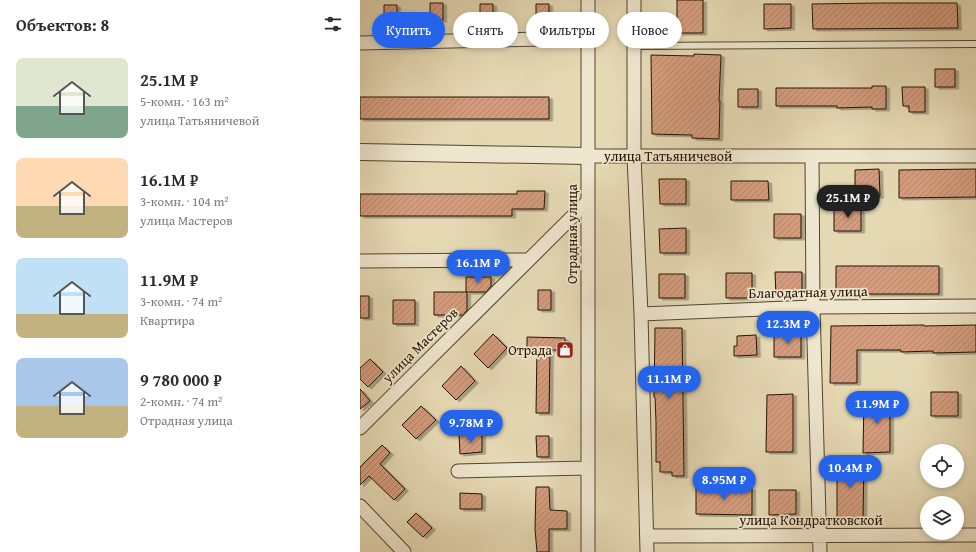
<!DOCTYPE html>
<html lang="ru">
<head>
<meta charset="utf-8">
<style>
	:root { --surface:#fff; --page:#f2f2f3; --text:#2b2b33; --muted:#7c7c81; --accent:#2563eb }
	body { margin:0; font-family:"Gentium Book Plus",serif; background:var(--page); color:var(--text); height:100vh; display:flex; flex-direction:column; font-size:15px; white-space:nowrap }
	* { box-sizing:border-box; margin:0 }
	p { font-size:13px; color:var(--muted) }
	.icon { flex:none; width:22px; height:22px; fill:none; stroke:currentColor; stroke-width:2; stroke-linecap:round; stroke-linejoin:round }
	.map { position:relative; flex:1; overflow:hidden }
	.sheet { display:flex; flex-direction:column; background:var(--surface); width:360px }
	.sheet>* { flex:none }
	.hud { position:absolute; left:12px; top:12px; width:380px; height:36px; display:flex; gap:8px }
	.buttons { position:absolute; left:560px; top:444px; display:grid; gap:8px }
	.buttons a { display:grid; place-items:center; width:44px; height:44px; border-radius:50%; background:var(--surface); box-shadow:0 2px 6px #0003; font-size:20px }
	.price { position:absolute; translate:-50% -34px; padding:0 9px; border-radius:14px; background:var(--accent); color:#fff; font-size:13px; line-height:26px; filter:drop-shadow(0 1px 2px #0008) }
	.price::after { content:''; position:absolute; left:50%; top:24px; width:12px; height:9px; margin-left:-6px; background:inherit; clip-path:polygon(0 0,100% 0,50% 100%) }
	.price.selected { background:#222; color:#fff }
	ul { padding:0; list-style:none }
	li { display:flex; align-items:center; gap:12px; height:100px; padding:0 16px }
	li span { display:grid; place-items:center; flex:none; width:112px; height:80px; border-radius:8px; color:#555 }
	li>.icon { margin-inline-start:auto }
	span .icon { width:48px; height:48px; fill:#fffc; stroke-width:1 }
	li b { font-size:17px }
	h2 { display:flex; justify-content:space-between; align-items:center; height:48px; padding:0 16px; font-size:17px }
	.pill { padding:0 14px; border-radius:18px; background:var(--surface); box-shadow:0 2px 6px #0003; font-size:14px; line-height:36px }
	.pill.selected { background:var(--accent); color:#fff }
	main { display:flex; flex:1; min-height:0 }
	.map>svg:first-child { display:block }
</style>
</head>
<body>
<main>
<section class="sheet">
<h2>Объектов: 8<svg class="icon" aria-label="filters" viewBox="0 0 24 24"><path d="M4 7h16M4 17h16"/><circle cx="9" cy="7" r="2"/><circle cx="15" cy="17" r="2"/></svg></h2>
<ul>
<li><span style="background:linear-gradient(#dfe7d0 60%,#7fa58c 0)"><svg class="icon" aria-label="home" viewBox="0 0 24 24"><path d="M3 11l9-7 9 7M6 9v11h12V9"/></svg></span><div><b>25.1M ₽</b><p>5-комн. · 163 m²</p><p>улица Татьяничевой</p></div></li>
<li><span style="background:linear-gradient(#ffd9b3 60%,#c2b280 0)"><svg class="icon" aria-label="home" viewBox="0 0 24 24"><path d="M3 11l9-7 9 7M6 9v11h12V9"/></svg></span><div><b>16.1M ₽</b><p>3-комн. · 104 m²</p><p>улица Мастеров</p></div></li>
<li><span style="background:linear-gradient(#bfe0f5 70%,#c2b280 0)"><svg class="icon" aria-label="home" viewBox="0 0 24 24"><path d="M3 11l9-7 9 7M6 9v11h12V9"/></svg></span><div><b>11.9M ₽</b><p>3-комн. · 74 m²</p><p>Квартира</p></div></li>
<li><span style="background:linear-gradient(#a9c7e8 60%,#c2b280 0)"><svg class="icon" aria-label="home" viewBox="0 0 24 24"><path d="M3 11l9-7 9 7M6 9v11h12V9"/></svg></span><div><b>9 780 000 ₽</b><p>2-комн. · 74 m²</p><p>Отрадная улица</p></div></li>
</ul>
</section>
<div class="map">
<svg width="616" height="552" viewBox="0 0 616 552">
	<defs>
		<pattern id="building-hatch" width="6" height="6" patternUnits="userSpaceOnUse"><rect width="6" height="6" fill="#d39c7e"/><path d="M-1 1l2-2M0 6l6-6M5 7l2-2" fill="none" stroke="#b5856b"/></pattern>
		<filter id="shadow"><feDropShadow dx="3.5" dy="2" stdDeviation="0" flood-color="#0004"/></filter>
	</defs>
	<rect width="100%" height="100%" fill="#e5d9b4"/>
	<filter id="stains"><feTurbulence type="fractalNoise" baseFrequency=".005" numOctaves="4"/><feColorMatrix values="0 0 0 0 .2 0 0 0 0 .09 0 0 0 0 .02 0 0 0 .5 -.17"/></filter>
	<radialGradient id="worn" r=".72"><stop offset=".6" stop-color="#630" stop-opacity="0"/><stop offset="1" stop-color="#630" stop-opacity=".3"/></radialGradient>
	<path fill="url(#building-hatch)" stroke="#241201" filter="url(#shadow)" d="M317,0H343V33H317Z
		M70,3H83V20H70Z
		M519,3H597L598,28L453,29L452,4Z
		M120,4H133V21L120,20Z
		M176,4H189V21H176Z
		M404,4H431V28L404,29Z
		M24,5H37V22H24Z
		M334,54L361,55L359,101H360L359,139L332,138V135L292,134L291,55L334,56Z
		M575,69H595V87H575Z
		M512,86H526V109H512V107L477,108V106H416V88H512Z
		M542,87H565V112H549V106H543Z
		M378,89H398V107H378Z
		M0,97H189V119H0Z
		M519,169L520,196H495V170Z
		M616,169V197L539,198V170Z
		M299,179H326V204H300Z
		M371,181H408L409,200H371Z
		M157,191H185L184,209H152V216H0V194H157Z
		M474,207H501V231H474Z
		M414,214H441V238H414Z
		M326,228V253H300L299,229Z
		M476,266H579V294H476Z
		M415,272H442V296H416Z
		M366,273H392V298H366Z
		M299,274H325V298H299Z
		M106,277H131V286L126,292H106Z
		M178,290H191V310H178Z
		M74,292H107V310L103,315H74Z
		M0,296H9V318H0Z
		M33,300H55V324H33Z
		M564,325V326L616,325V352L573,353V351L541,352V350H497V383H470L471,326Z
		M295,328H322L324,476H312V472H300V462H296V422L295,397H294Z
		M441,332V357H414V333Z
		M133,334L147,348L128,368L114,354Z
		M396,335L397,355L374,356V346H377V336Z
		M167,337L205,338V350H190L189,413H176L177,350H167Z
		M10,359L23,372L8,387L0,379V368Z
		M101,366L115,381L96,400L82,386Z
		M0,389L10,401L0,409Z
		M571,392H598V416H571Z
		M433,394V452H406L407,395Z
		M504,397H530V452L503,453Z
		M61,406L76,420L56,439L42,425Z
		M122,434V452L100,454L99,435Z
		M176,436H189V457H177Z
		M22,445L30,453L20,464L45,489L34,500L9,476L0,485V467Z
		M477,459H504L503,519H477Z
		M176,487H189L190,510L207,511V529H189V552H177L175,529Z
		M336,487L392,488V515L336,514Z
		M409,490H436V514L409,515Z
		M100,493L122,494V509H100Z
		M56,513L72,528L63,537L47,522Z"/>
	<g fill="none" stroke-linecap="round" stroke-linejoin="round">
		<defs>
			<path id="service" d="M274,46L616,44"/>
			<path id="minor" d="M228,0V552
				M274,0V156L281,314L287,552
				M0,43L228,38
				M228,156H616
				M452,156L453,307L460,552
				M0,261L168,260
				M281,314L453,307L616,306
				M0,428L228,201
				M98,471L228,468
				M0,506L44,552
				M287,536L616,535"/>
			<path id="tertiary" d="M0,152L228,156"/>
		</defs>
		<use href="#service" stroke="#54442e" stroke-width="8"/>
		<use href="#minor" stroke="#54442e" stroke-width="15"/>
		<use href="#tertiary" stroke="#54442e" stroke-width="18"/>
		<use href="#service" stroke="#eee6ce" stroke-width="6"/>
		<use href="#minor" stroke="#eee6ce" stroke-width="13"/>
		<use href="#tertiary" stroke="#eee6ce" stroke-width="16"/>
	</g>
	<defs>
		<symbol id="shop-square" viewBox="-11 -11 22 22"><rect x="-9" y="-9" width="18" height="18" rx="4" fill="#8f2418" stroke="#eee6ce"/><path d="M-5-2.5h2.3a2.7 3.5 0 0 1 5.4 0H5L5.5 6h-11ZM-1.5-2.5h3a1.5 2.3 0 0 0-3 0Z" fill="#fff"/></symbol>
	</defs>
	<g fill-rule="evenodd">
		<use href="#shop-square" x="195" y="340" width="20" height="20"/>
	</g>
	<g text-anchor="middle" stroke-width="3.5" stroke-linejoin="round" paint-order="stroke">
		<g font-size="14" fill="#241201" stroke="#eee6ce">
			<text x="308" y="161">улица Татьяничевой</text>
			<text transform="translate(212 234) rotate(-90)" y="5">Отрадная улица</text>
			<text transform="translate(448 292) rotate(-1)" y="5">Благодатная улица</text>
			<text transform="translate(60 345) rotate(-45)" y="5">улица Мастеров</text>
			<text x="451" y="525">улица Кондратковской</text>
		</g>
		<g font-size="14" fill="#241201" stroke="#eee6ce" text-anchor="end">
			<text x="192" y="355">Отрада</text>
		</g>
	</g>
	<rect width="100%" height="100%" filter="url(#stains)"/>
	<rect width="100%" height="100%" fill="url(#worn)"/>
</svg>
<div class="buttons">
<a><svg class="icon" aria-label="locate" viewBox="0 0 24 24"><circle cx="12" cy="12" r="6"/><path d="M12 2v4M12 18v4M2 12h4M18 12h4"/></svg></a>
<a><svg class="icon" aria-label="layers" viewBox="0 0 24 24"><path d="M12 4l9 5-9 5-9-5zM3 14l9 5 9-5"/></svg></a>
</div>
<b class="price selected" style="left:488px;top:219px">25.1M ₽</b>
<b class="price" style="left:118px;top:284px">16.1M ₽</b>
<b class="price" style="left:428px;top:345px">12.3M ₽</b>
<b class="price" style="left:309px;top:400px">11.1M ₽</b>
<b class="price" style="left:517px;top:425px">11.9M ₽</b>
<b class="price" style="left:111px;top:444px">9.78M ₽</b>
<b class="price" style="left:490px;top:489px">10.4M ₽</b>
<b class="price" style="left:364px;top:501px">8.95M ₽</b>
<div class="hud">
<a class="pill selected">Купить</a>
<a class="pill">Снять</a>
<a class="pill">Фильтры</a>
<a class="pill">Новое</a>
</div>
</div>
</main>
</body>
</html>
